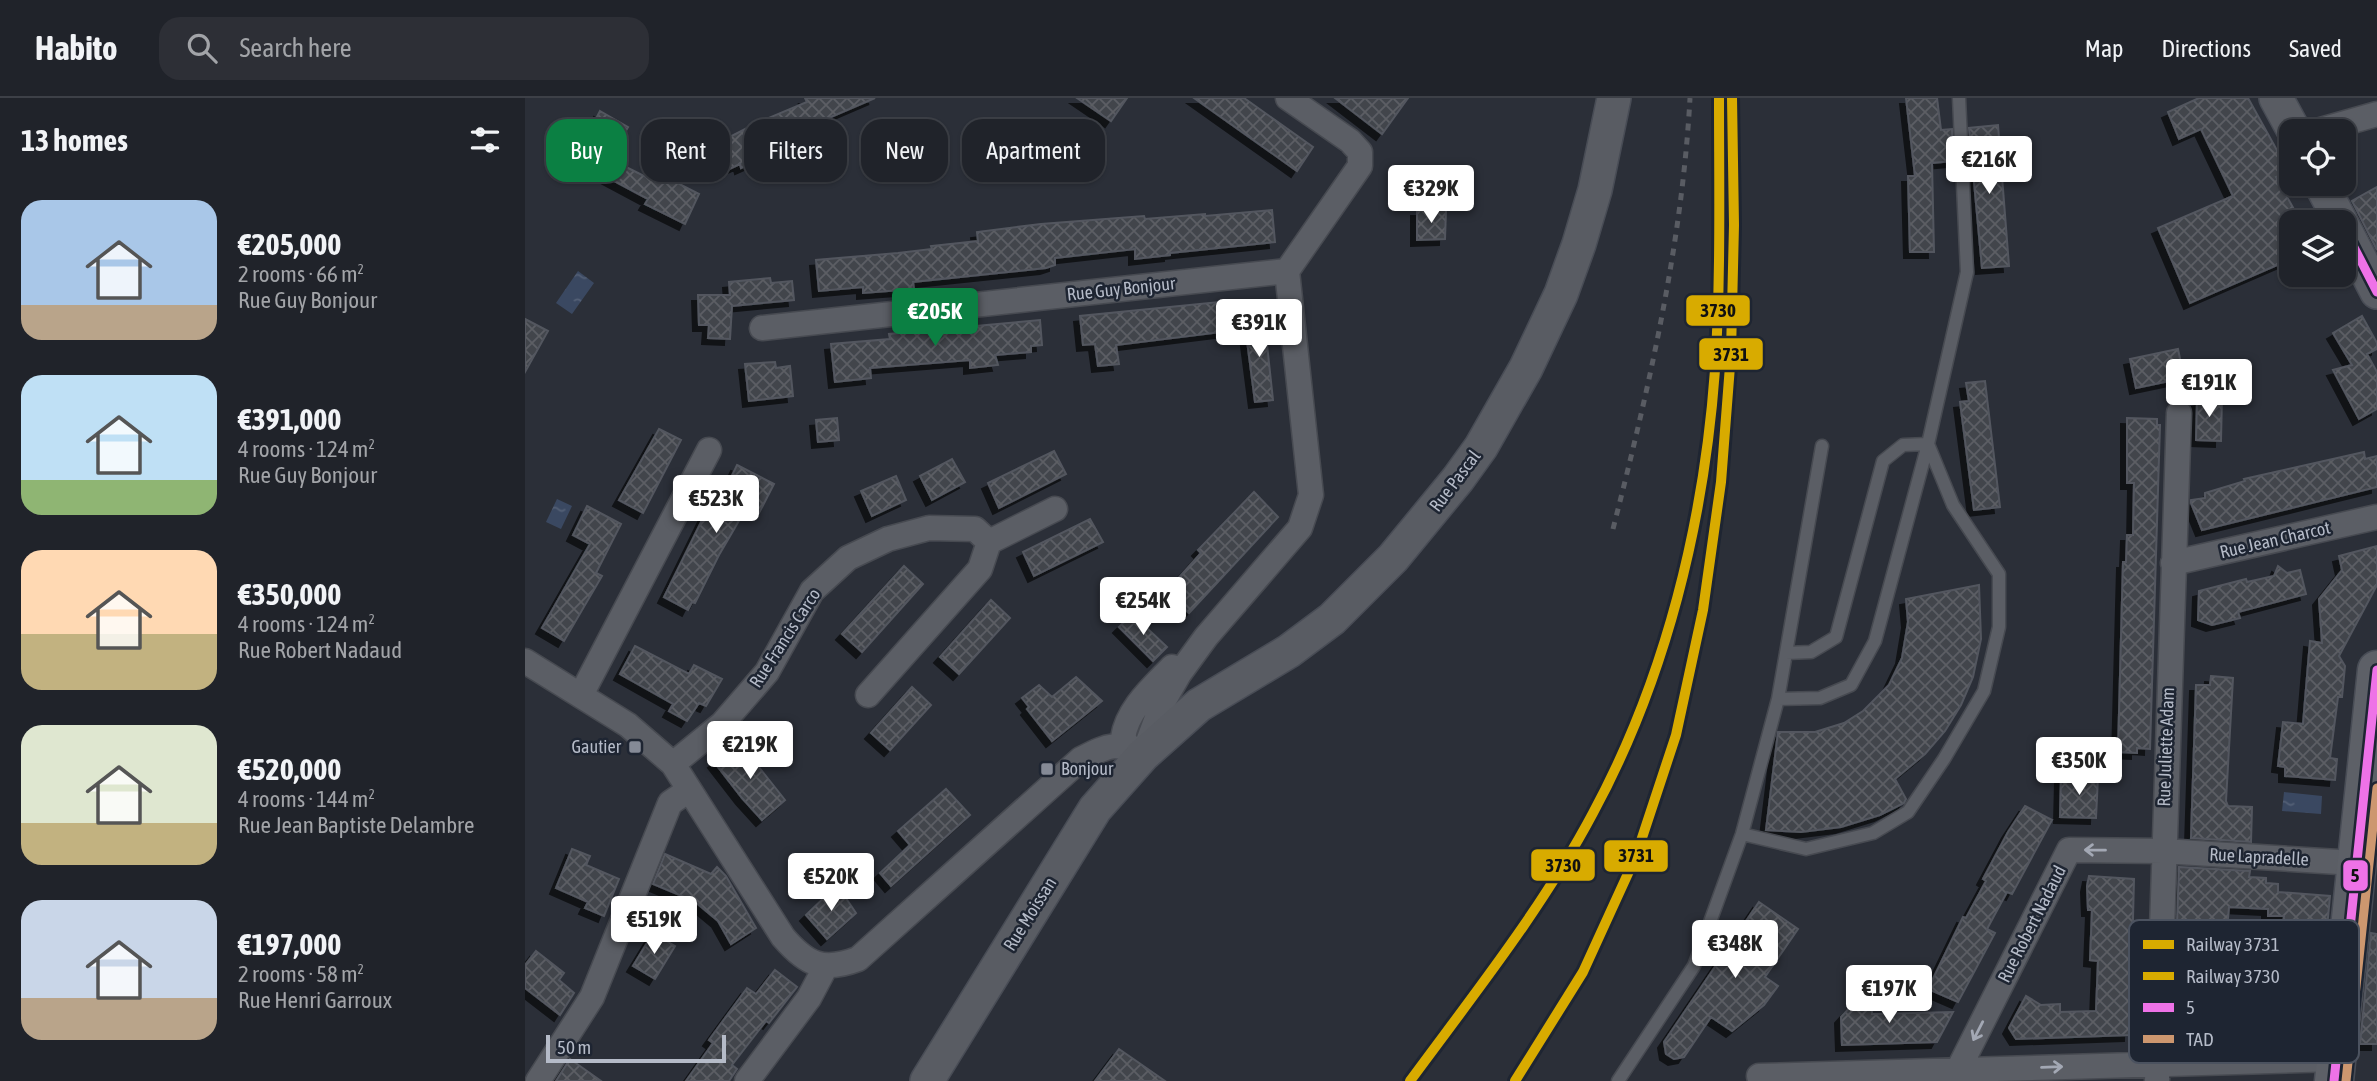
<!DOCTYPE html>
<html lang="en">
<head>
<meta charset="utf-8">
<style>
	:root { --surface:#20232a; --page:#2d2f36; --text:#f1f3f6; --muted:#a2a4a8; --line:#3d4047; --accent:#0b8043 }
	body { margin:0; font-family:"Asap Condensed",sans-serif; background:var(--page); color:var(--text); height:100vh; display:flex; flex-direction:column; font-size:26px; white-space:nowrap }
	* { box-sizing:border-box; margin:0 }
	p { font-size:23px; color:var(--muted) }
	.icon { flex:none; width:38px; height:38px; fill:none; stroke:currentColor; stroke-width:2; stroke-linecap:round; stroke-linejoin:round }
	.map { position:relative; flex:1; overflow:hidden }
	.details { display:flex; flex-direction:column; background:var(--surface); width:525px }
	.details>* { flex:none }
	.banner { position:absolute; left:21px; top:21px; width:665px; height:63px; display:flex; gap:14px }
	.controls { position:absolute; left:1754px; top:21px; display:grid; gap:14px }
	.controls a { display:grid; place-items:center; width:77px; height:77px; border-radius:14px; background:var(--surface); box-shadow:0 2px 5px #0004,0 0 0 2px var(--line); font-size:35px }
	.scale { position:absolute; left:21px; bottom:18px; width:180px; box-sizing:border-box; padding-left:7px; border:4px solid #b5bbc8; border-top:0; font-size:19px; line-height:24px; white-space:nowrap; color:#b5bbc8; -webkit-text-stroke:5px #1e2532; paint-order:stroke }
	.price { position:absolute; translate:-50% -60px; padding:0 16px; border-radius:7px; background:#fff; color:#222; font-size:23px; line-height:46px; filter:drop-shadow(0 2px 4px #0008) }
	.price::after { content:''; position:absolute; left:50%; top:42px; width:21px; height:16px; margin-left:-10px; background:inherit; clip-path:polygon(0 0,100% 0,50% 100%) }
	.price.current { background:var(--accent); color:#fff }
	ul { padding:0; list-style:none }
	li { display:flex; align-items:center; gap:21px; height:175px; padding:0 21px }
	li span { display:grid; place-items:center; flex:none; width:196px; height:140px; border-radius:21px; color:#555 }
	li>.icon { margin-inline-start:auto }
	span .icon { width:84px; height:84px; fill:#fffc; stroke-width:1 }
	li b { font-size:30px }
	h2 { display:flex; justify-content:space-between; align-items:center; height:84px; padding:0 21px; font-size:30px }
	.chip { padding:0 24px; border-radius:21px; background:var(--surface); box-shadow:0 2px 5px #0004,0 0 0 2px var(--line); font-size:24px; line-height:63px }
	.chip.current { background:var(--accent); color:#fff }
	header { display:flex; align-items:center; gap:42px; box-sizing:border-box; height:98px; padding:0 35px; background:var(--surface); border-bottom:2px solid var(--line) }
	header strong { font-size:33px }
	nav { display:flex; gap:38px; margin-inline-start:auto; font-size:24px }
	.search { width:490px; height:63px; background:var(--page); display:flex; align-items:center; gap:18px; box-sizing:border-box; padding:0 24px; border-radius:21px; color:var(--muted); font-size:26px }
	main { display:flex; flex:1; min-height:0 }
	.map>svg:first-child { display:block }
</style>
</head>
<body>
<header>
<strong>Habito</strong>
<div class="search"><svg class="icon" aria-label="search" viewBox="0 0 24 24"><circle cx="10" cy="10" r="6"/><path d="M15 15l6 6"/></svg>Search here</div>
<nav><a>Map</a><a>Directions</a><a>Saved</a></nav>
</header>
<main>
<section class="details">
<h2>13 homes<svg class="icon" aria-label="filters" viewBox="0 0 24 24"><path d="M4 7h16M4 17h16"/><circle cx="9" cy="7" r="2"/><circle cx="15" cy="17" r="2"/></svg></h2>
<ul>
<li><span style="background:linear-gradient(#a9c7e8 75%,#b9a48a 0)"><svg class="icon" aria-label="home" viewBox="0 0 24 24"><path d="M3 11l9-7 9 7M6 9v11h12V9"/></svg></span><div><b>€205,000</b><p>2 rooms · 66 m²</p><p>Rue Guy Bonjour</p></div></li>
<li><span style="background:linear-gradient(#bfe0f5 75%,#8fb573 0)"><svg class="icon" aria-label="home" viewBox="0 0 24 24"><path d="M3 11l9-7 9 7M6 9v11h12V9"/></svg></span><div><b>€391,000</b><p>4 rooms · 124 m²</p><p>Rue Guy Bonjour</p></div></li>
<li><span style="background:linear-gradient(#ffd9b3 60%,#c2b280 0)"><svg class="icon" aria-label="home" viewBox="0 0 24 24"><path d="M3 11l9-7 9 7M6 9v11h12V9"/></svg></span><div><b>€350,000</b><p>4 rooms · 124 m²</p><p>Rue Robert Nadaud</p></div></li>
<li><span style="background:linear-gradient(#dfe7d0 70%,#c2b280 0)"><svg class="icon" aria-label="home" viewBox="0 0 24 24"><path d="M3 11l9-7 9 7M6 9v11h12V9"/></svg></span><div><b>€520,000</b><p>4 rooms · 144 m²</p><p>Rue Jean Baptiste Delambre</p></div></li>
<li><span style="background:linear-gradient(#c9d6e8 70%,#b9a48a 0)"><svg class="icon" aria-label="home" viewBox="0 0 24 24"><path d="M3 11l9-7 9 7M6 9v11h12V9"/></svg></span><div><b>€197,000</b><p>2 rooms · 58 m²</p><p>Rue Henri Garroux</p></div></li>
</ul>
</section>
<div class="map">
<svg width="1852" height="983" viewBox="0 0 1852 983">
	<defs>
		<pattern id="water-ripples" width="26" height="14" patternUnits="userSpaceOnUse" patternTransform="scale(1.75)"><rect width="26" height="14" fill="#3a4861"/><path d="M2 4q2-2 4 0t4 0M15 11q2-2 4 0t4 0" fill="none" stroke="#546076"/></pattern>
		<pattern id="building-cross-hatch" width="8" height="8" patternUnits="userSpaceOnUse" patternTransform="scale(1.75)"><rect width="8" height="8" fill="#42454c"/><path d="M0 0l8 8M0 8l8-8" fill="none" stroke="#5b5e64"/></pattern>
		<filter id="shadow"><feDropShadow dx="-6" dy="6" stdDeviation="0" flood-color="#0009"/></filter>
	</defs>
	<rect width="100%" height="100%" fill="#2b2f38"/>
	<path fill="url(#water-ripples)" d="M53,173L69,185L47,216L31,205Z
		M32,401L47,408L36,431L21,424Z
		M1759,694L1797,698L1796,716L1757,713Z"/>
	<path fill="url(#building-cross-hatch)" stroke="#53575f" stroke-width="2" filter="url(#shadow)" d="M280,0H350L271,34L275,44L216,70L215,66L196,75L185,49L234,24L282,4Z
		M552,0H602L586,23Z
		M669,0H719L788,49L772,73Z
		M810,0H883L857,36Z
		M1381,0H1412L1416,32L1427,31L1428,63L1407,65L1409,154H1385L1383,78H1390Z
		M1674,0H1723L1764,74L1751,79L1776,124H1766V161L1665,205L1633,130L1708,98L1676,31L1654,41L1643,14Z
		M75,13L103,29L90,52L92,53L87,62L131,84L135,76L174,96L160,126L120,106L123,101L50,62Z
		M1473,27L1484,168L1457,170L1444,30Z
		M1852,89V152L1827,103Z
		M747,112L750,144L645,155V157L610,161V151L530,160V167L521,170L388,184L389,191L338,195V189L294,193L291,162L373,155L407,151L406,148L453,143L452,134L516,126L619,118L620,121L680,116V118Z
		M892,112H921L920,141L892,142Z
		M245,180L246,185L267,183L269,202L207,208L205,241L183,240L184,227H174L173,197H205L204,184Z
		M694,204L697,234L591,247L594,266L573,268L570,246L558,247L555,218Z
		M718,212L740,228L748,302L730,304Z
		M1837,218L1852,245V251L1842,256L1852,274V311L1834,321L1808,272L1827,267L1808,235Z
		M0,221L23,233L0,274Z
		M515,222L517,247L506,248V254L470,257L473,267L445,270V262L345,270L346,280L310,284L306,246L365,241L364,236Z
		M1653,251L1659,280L1611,290L1605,261Z
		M250,264L251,270L265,268L268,298L224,303L220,266Z
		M1460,283L1475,409L1449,412L1435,304L1444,303L1441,285Z
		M1697,297L1696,343L1671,342L1672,303Z
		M312,320L314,342L293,344L291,322Z
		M1602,320L1632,321V327H1635L1625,651L1612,650V655L1593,654L1598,464H1601L1602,437H1608L1609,385H1602Z
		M134,331L156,342L118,415L94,402Z
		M529,353L541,376L474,410L463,385Z
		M1839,354L1840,361L1852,358V389L1677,432L1666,405V402L1680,400V395L1720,383L1719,381Z
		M427,361L440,384L407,402L395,378Z
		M212,367L249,386L234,415L222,409L194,457L170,505L167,504L163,512L139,499L181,414L188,417Z
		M371,378L381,402L347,418L336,393Z
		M729,394L753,419L664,515L641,494L676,455L673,452Z
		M62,408L96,426L71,475L77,478L39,543L17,530L65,446L48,437Z
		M565,421L578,444L509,478L498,454Z
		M1852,448V487L1814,558L1820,568L1817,599H1813L1805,660L1812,661L1810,682L1760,678V669L1753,668L1758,624L1778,626L1785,543L1797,545L1794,501L1817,472L1814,458Z
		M379,468L398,486L337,554L317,536Z
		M1753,468L1762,475L1775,472L1781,496L1713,514L1715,520L1687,527L1673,522L1674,493L1721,481L1722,484L1749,478Z
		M1454,487L1456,541L1448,579L1436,607L1420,633L1400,656L1370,681L1381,701L1379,705L1355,717L1316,729L1276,734L1241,732L1253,634H1290L1319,625L1338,613L1364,587L1377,560L1383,524L1381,501Z
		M466,502L485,520L434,576L415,559Z
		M607,516L642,549L628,563L594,529Z
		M110,548L164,576L169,567L197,581L181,608L174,605L162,623L144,613L148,606L95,576Z
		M1686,578L1708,580L1701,703L1703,708L1727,709L1726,744L1666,740L1671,587H1685Z
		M551,579L577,603L527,643L502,611L504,609L497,600L514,587L527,599Z
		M387,589L406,607L365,652L346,635Z
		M214,644L260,702L237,722L217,700L189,664Z
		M1536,678L1573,679L1571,720L1535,719Z
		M421,691L445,717L366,788L355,775L385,747L373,733Z
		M1500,708L1527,722L1487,796L1482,794L1462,831L1470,835L1433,904L1403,891L1438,819L1441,820L1461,783L1458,781L1483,734Z
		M47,751L65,758L61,767L94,781L79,818L60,810L63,804L31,790Z
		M140,756L186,776L192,769L201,778L231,830L206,846L193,823L169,803L128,786Z
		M1654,769L1725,773L1724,779L1741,780V785L1753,786V794L1805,798L1791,947H1767L1770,909H1765L1766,896H1761L1762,876L1774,877L1778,829L1758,827L1759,818H1743V811L1704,809L1702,831L1686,829L1685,857L1668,856L1665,939L1648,938Z
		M1564,778L1609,781L1605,937L1491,941L1484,930L1501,898L1516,907L1535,906V914L1571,913L1573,863L1565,862L1567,812H1563L1562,788Z
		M312,787L331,815L302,841L281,817Z
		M1234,804L1273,831L1240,879L1253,888L1239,907L1207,933L1186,919L1159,959L1149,961L1141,956L1139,944Z
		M128,835L150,848L130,881L108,868Z
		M1846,835L1852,836V946H1835Z
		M11,853L39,875L34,882L49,895L35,917L0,890V867Z
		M250,872L272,889L244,925L241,923L207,967L212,971L204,983H161L188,945L184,942L222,890L231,896Z
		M1346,886L1347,916L1428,914L1412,944L1317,947L1316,919Z
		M594,951L640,983H570Z
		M45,961L76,983H31Z"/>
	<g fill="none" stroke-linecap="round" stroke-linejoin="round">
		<defs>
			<path id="service" d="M1253,601L1295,600L1326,587L1350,543L1403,346L1378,347L1358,363L1311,539L1286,554L1261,555
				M1217,736L1281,751L1348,735L1383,714L1419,661L1459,593L1474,529V476L1428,407L1403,346L1442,174L1434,0
				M1093,983L1169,868L1217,736L1253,601L1297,348"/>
			<path id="minor" d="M1792,33L1852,16
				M762,173L835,68V54L825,43L763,0
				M237,230L762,173
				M1648,465L1852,419
				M0,563L103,627L148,666L258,839C282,867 298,874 333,861L556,661C582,648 592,642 618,657L638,604L654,576L681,539L775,430L786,397L762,173
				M56,597L184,352
				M343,597L455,471L464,444
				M604,649L598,640C602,611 628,589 647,569
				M148,666L197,626L242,574L287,493L323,460L363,441L404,430L450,431L464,444L530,411
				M1234,978L1811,961
				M1428,982L1544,752L1638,753L1830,765
				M13,983L67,899L145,705L164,692
				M222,983L284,900L301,868
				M1632,983L1654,315"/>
			<path id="secondary" d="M1751,0L1769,33
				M1796,86L1816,124
				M1818,128L1852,194
				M402,983L570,711L618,657L674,607L764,553L807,521L868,460L933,381L956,349L1001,270L1036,196L1054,146L1070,92L1089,0"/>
			<path id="primary" d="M1809,983L1852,572"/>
		</defs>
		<use href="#service" stroke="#474a51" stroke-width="15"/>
		<use href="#minor" stroke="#474a51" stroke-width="27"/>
		<use href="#secondary" stroke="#484c55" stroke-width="36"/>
		<use href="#primary" stroke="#484c55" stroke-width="41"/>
		<use href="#service" stroke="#5b5e65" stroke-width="12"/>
		<use href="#minor" stroke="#5b5e65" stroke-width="24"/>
		<use href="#secondary" stroke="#595c63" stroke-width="33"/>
		<use href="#primary" stroke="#5d6067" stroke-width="38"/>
		<path stroke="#595c63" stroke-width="5" stroke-dasharray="7 7" stroke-linecap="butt" d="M1088,431C1124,290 1157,146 1165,0"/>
		<defs>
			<path id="bus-1" d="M1818,128L1852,194
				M1809,983L1852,572"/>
			<path id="bus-2" d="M1821,983L1852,690"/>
		</defs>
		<use href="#bus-1" stroke="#1e2532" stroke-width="14"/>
		<use href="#bus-2" stroke="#1e2532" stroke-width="14"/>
		<use href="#bus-1" stroke="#ee72e7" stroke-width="9"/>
		<use href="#bus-2" stroke="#cd976f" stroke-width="9"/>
		<defs>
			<path id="rail-1" d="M990,983L1058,874L1111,758L1151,637L1178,512L1196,384L1206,255L1209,127L1207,0"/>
			<path id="rail-2" d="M885,983C949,896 1017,811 1068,715C1141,580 1179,424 1190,272C1196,181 1194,90 1194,0"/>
		</defs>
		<use href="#rail-1" stroke="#1e2532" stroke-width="16"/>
		<use href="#rail-2" stroke="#1e2532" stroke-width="16"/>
		<use href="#rail-1" stroke="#d8ab00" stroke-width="10"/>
		<use href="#rail-2" stroke="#d8ab00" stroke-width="10"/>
	</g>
	<defs><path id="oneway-shaft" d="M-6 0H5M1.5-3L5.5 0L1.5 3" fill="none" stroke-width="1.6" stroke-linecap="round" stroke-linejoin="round" transform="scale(1.75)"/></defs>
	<g stroke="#a3a8b4">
		<use href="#oneway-shaft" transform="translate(1570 752) rotate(-179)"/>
		<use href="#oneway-shaft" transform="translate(1453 933) rotate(117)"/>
		<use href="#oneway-shaft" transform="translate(1527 969) rotate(-2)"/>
	</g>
	<g fill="#858a96" stroke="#1e2532" stroke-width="2.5">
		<rect x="103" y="642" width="14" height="14" rx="3.5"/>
		<rect x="515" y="664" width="14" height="14" rx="3.5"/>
	</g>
	<g text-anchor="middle" stroke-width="5" stroke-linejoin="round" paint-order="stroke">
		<g font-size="18" fill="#b5bbc8" stroke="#1e2532">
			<text transform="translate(596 191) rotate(-6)" y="6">Rue Guy Bonjour</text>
			<text transform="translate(930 383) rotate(-53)" y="6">Rue Pascal</text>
			<text transform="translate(1750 442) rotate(-13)" y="6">Rue Jean Charcot</text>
			<text transform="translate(260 540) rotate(-57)" y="6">Rue Francis Carco</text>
			<text transform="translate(1641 649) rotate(-88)" y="6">Rue Juliette Adam</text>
			<text transform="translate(1734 759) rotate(3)" y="6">Rue Lapradelle</text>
			<text transform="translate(505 816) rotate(-58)" y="6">Rue Moissan</text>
			<text transform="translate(1507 826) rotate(-63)" y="6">Rue Robert Nadaud</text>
		</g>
		<g font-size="18" fill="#b5bbc8" stroke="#1e2532" text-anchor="end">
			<text x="96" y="655">Gautier</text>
			<text x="536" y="677" text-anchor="start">Bonjour</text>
		</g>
	</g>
	<rect x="1604" y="822" width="230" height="143" rx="10" fill="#1e2532" stroke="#4b525f" stroke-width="2"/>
	<rect x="1618" y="842" width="31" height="9" fill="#d8ab00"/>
	<rect x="1618" y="874" width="31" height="8" fill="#d8ab00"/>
	<rect x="1618" y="905" width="31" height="9" fill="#ee72e7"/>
	<rect x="1618" y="937" width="31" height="8" fill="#cd976f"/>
	<g font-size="19" fill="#b5bbc8">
		<text x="1661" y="853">Railway 3731</text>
		<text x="1661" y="885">Railway 3730</text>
		<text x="1661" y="916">5</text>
		<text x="1661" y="948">TAD</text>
	</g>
	<g stroke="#1e2532" stroke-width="2.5">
		<rect x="1160" y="196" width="66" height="33" rx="7" fill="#d8ab00"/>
		<rect x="1173" y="239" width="66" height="34" rx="7" fill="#d8ab00"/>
		<rect x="1078" y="741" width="66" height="34" rx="7" fill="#d8ab00"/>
		<rect x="1005" y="750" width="66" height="34" rx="7" fill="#d8ab00"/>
		<rect x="1817" y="761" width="27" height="33" rx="7" fill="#ee72e7"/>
	</g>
	<g font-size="19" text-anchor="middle" font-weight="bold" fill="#111">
		<text x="1193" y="219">3730</text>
		<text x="1206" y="263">3731</text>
		<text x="1111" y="764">3731</text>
		<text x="1038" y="774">3730</text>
		<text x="1830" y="784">5</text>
	</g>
</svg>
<div class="controls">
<a><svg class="icon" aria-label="locate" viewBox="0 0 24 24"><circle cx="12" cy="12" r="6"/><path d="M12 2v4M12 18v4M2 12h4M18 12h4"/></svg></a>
<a><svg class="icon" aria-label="layers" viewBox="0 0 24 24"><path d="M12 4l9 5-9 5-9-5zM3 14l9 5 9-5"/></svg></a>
</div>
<div class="scale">50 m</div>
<b class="price" style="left:1464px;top:98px">€216K</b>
<b class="price" style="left:906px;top:127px">€329K</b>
<b class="price current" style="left:410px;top:250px">€205K</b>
<b class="price" style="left:734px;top:261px">€391K</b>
<b class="price" style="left:1684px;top:321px">€191K</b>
<b class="price" style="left:191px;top:437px">€523K</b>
<b class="price" style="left:618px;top:539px">€254K</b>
<b class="price" style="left:225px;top:683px">€219K</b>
<b class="price" style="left:1554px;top:699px">€350K</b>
<b class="price" style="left:306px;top:815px">€520K</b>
<b class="price" style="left:129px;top:858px">€519K</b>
<b class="price" style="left:1210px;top:882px">€348K</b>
<b class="price" style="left:1364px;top:927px">€197K</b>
<div class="banner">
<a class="chip current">Buy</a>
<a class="chip">Rent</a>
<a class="chip">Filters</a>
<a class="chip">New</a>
<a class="chip">Apartment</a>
</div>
</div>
</main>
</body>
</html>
